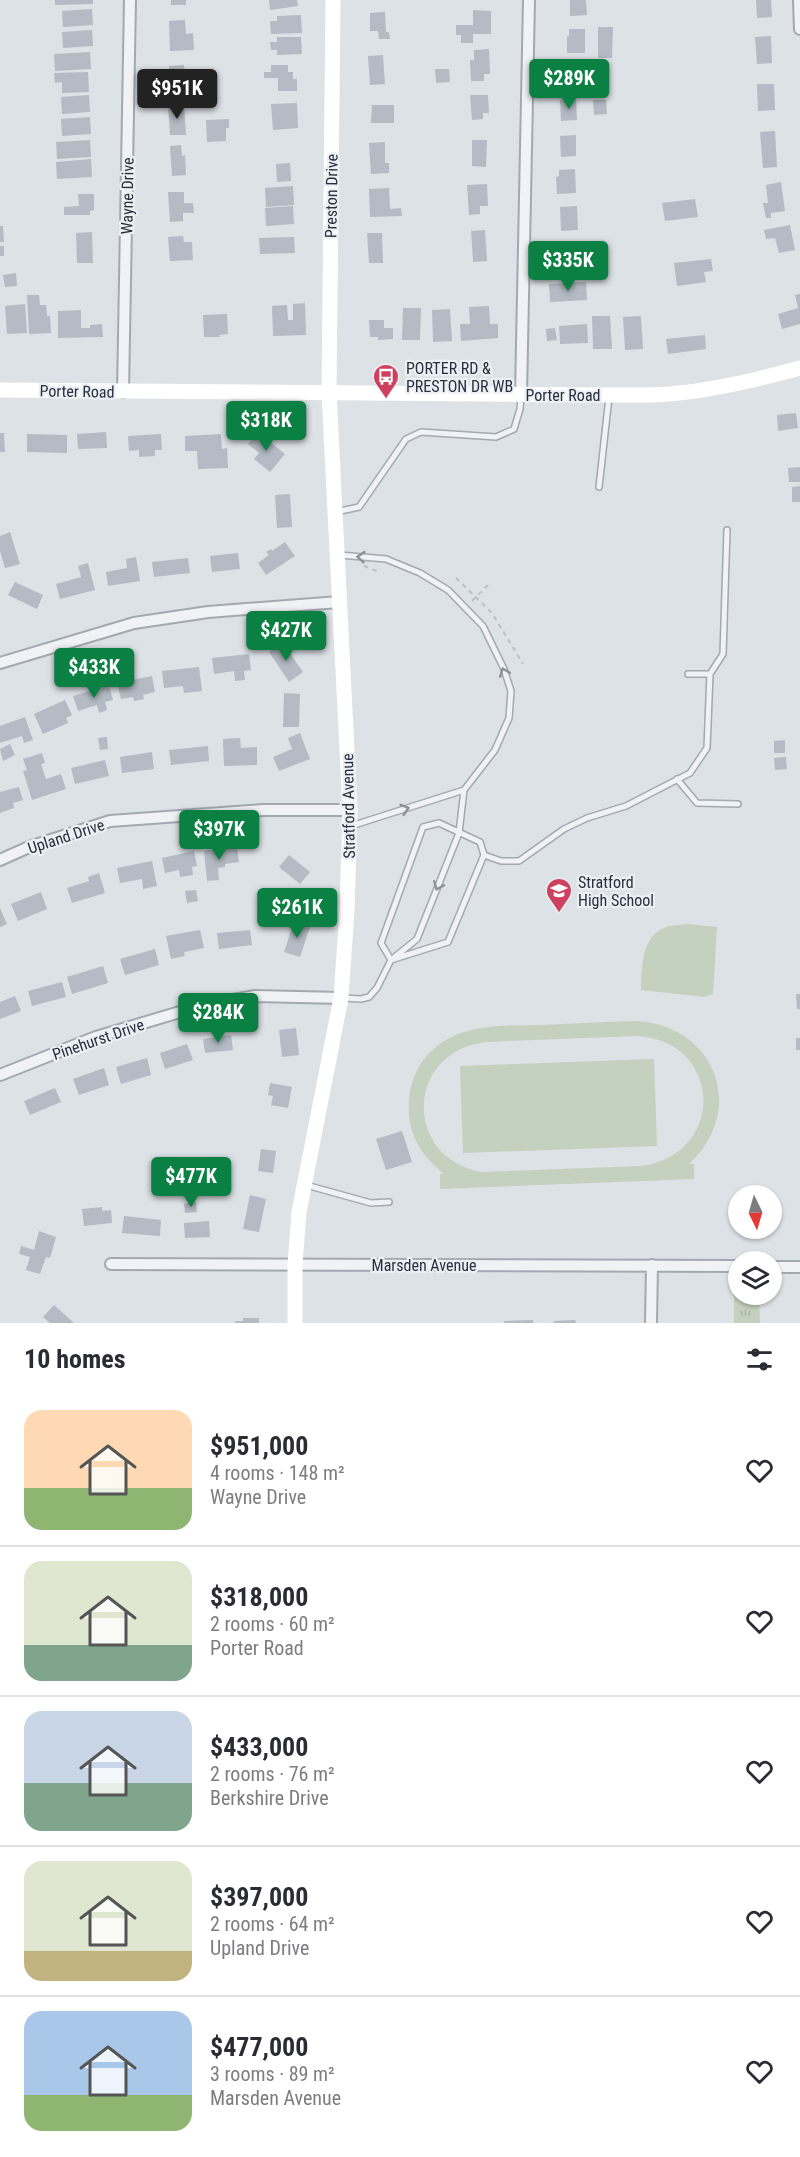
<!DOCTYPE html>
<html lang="en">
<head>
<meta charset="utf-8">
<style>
	:root { --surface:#fff; --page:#f7f7f7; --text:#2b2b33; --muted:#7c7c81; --line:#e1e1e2; --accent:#0b8043 }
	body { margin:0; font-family:"Roboto Condensed",sans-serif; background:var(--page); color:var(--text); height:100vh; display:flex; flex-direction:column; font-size:22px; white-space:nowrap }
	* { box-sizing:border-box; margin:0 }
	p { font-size:20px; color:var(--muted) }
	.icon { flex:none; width:33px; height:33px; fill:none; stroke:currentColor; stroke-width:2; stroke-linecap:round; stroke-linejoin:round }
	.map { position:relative; height:1323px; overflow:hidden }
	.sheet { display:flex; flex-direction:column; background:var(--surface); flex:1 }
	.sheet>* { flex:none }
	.needle { width:39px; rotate:175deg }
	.buttons { position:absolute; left:728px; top:1185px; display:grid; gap:12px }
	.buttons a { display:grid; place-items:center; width:54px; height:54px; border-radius:50%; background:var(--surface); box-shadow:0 2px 4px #0004; font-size:30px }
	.price { position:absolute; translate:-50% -51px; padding:0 14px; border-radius:6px; background:var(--accent); color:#fff; font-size:20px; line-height:39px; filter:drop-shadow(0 2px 3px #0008) }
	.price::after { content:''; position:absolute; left:50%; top:36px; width:18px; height:14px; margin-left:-9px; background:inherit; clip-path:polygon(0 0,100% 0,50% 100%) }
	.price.on { background:#222; color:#fff }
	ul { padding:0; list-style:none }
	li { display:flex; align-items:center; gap:18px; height:150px; padding:0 24px }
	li+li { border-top:2px solid var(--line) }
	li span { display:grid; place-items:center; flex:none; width:168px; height:120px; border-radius:18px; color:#555 }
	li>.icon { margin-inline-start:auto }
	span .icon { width:72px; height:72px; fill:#fffc; stroke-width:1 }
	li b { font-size:26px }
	h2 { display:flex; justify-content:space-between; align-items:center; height:72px; padding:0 24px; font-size:26px }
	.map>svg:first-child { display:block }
</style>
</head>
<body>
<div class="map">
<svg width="800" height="1323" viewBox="0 0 800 1323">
	<defs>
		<pattern id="grass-tufts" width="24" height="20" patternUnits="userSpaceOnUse" patternTransform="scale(1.5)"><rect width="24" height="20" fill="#c4d1be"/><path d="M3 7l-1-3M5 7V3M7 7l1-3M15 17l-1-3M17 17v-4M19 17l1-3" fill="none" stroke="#a8b4a4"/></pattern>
	</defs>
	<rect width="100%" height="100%" fill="#dde2e7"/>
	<path fill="url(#grass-tufts)" d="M734,1276H738V1294L759,1295L760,1323H734Z"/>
	<path fill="#c4d1be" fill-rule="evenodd" d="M688,924L717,927L713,994L704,997L641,990C641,970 642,936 664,928C671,925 680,925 688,924Z
		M636,1021C715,1025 748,1109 689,1164H694V1179L440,1189V1174L443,1173C420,1155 407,1132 409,1102C409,1087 415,1071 424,1059C454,1022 500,1026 543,1025C574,1023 605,1022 636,1021ZM636,1036C723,1040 727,1155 641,1166L481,1172C402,1157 406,1051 486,1042Z
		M654,1059L657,1146L463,1153L460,1066Z"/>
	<path fill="#b4bbc4" d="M55,0H93V4L55,5Z
		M171,0H186V5H171Z
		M269,0H297L298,6L270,10Z
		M570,0H586L587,15L570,16Z
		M756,0H771L772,17L757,18Z
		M92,9L93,25L63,27L62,11Z
		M473,10L491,11V34H473V43H461V35H456V25H473Z
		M385,12L386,32H389L390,39H379L378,31H370V13Z
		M301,15L302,33L271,34L270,21H277V16Z
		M185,20L186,34L193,33L194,50L170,51L169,21Z
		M598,27H613L612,58H598Z
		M569,29H585V53H567V36H569Z
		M92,30L93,46L63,48L62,32Z
		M771,36L772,63L757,64L755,37Z
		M277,37H301L302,54L277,55V50H271L270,42H277Z
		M489,49L490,74H484V81H471L470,60H474V50Z
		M90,52L91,69L55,71L54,54Z
		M383,55L385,84L370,85L368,56Z
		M580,64L581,85H565L564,65Z
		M184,65L186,91L171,92L169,66Z
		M271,65H288V72H293V79H297V91H278V78H264V72H271Z
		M435,69H449L450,82L436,83Z
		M88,72L89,92L62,93V82L55,83L54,73Z
		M757,84H774L775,110L758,111Z
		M89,95L90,112L62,114L61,97Z
		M470,95H488L489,113H483V119L472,120Z
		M576,99L577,120L561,121L560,100Z
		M593,100H606L607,114L594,115Z
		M297,103L298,128L273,130L271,104Z
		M184,105L186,135H170L168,106Z
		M372,105H394V123H371Z
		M90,117L91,134L62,136L61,119Z
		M229,119V128H226V141L207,142L206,120Z
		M775,131L777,167L763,168L760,132Z
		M576,135V156L561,157L560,136Z
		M90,140L91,157L57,159L56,142Z
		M472,140H487L486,167L472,166Z
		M385,142V163H389V173L371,174L369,143Z
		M181,145L182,156L185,155L186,175L172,176L170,146Z
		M91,159L92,177L57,179L56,162Z
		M290,163L291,181L277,182L276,164Z
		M575,169L576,193L557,194L556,177L559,176V170Z
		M781,182L785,211L771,213V218H766L763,203H768L766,185Z
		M487,184L488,206H480V214L469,215L467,185Z
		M293,186L294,205L266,207L265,188Z
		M389,188L390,209L401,208L402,216L370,217L369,189Z
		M168,192H184V203H193L194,213H183V221L170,222Z
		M78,194H94V210L90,211V215H64V207L79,206Z
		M695,199L698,217L665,221L662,203Z
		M293,206L294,224L266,226L265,208Z
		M577,206L578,230L561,231L560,207Z
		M790,225L795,250L779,253L775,238L766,239L764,230Z
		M0,226H3L4,242H0Z
		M485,230L487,261L473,262L471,231Z
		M92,232L93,263H77L76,233Z
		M367,233H382L383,263H369Z
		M183,236L184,242H192L193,260L170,261L168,237Z
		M294,237L295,253L260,254L259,238Z
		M558,242H573L574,264L559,265Z
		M0,246H4V256H0Z
		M711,259L713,271L704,272L706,282L677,286L674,263Z
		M16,273L17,286L5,287L3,275Z
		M586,282L587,300L550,302L549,284Z
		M800,294V324L782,329L778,314L798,308L795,295Z
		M27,295H39L40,305H46L47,316H50L51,333L29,334Z
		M305,303L306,335L273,336L272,306L287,305L288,320H293V304Z
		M25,304L27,333L7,334L5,306Z
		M489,306L490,324H498V338L461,341L460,324H470L469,307Z
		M403,308H421L420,340H402Z
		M450,309L452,341L433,342L432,310Z
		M81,310V328H90V325L102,324L103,337L58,338V311Z
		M227,314L228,334L219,335L220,337H204L203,315Z
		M592,316H610L612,349H593Z
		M641,316L643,349L625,350L623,317Z
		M369,320H384V328H393V339L378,340V337H370Z
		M587,324L588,343L560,344L559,326Z
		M555,328L557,340L547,341L546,329Z
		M705,335L706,349L668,354L666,339Z
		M796,413L798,428L778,431L777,415Z
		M106,432L107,448L78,449L77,434Z
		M258,432L285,454L270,472L254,459L259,453L248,444Z
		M0,433H4L5,452H0Z
		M27,434L67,435V453L27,452Z
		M161,434L162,450H155V456L139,457V450L129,451L128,436Z
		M221,434L222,449L227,448L228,468L198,469L197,451H185V436Z
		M800,467V482H789L788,468Z
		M800,486V502H792V487Z
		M290,494L292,527L277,528L275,495Z
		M10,532L20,564L5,568L0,551V536Z
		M285,542L295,556L266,575L258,563L269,555L266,552L271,549L272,551Z
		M238,553L240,569L212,572L210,556Z
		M136,557L140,581L108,586L106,572L127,568L126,559Z
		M188,558L190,573L154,577L152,562Z
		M88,563L95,590L60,599L56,584L81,577L78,566Z
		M15,582L43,595L37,609L8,595Z
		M283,643L303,672L289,682L269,652Z
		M249,654L251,670L244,671L245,680L235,681L234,671L214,674L212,658Z
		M199,667L202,691L184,693L183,686L164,688L162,671Z
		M152,676L155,692L143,695L144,699L134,701L133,697L121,699L117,683Z
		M109,685L113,700L105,702L107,710L99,713L97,705L78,711L73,696Z
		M284,693L300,694L299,727H283Z
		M65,700L72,715L66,718L68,723L43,734L34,714Z
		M25,717L33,740L24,743L22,736L0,743V726Z
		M300,733L310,759L279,771L273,757L292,749L288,738Z
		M107,737L108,749L100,750L98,738Z
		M240,738L241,748L257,747V765L224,766L223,739Z
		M785,740V753H774V741Z
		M10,744L15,755L3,761L0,749Z
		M208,746L209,761L171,765L169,750Z
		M152,752L154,769L122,773L120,757Z
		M42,753L45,763L41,764L46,779L61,774L66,789L32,800L23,771L27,770L23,759Z
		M786,757L787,769L775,770L774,758Z
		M105,760L109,776L75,784L71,768Z
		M19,787L23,800L13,803L14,808L0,813V792Z
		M237,847L239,862L225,864V867L218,868L219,880L207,881L204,851Z
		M194,851L197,866L192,867L193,875L180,877L179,870L165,873L162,858Z
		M289,855L310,872L300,884L279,867Z
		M152,861L157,886L143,889L142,879L120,883L117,868Z
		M99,873L105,893L72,903L67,888L89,881L88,877Z
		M196,890L198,901L187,903L185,891Z
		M41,892L47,909L18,921L11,904Z
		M0,908L7,924L0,927Z
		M294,922L310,927L300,957L284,952Z
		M200,930L204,948L184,952L185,956L171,959L166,936Z
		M250,930L252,945L219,949L217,933Z
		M155,949L159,965L125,975L120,959Z
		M103,966L108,983L72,994L67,977Z
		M62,982L66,997L32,1006L28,991Z
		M796,994H800V1009H797Z
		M15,996L21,1011L0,1019V1002Z
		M296,1028L299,1055L282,1057L279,1030Z
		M231,1035L233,1050L205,1053L203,1039Z
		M796,1038H800V1050H796Z
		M187,1044L193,1060L165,1069L160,1053Z
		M147,1058L151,1075L121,1084L116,1067Z
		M104,1068L109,1085L79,1095L73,1079Z
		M270,1083L292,1087L288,1108L271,1105L273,1096L268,1095Z
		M55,1088L61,1102L30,1115L24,1101Z
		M402,1131L412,1162L386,1170L376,1139Z
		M261,1149L276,1151L273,1173L258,1171Z
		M250,1195L266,1199L259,1232L243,1229Z
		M196,1202L197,1212L185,1213L184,1204Z
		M102,1207V1211L111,1210L112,1223L84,1226L82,1209Z
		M124,1216L161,1220L160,1236L122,1233Z
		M209,1221L210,1237L185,1238L184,1223Z
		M39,1231L56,1237L50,1258L46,1257L40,1274L26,1270L30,1257L19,1254L21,1246L34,1250Z
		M54,1305L74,1323H50L43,1317Z
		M243,1318H259V1323H235V1321H243Z
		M533,1320V1323H504V1321Z
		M575,1320L576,1323H554V1321Z"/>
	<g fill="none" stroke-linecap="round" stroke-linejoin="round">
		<defs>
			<path id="lane" d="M599,487L609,397
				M336,512L359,507L406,439L421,432L496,437L514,429L520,409L521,397
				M340,555L386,559L420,573L448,590L483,626L504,669L511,691L509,718L495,750L464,790L351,826
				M688,674H710L723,654L727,530
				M677,779L697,803L738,804
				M439,823L480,842L484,855L448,942L391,960L381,943L423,827Z
				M484,855L501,861H519L564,829L587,818L626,806L690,773L707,748L710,674
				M343,998L361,999L369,997L377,988L391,960L417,939L459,833L464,790
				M306,1185L371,1203L389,1202"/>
			<path id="street" d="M799,0L800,29
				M123,392L130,0
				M521,395L529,0
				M0,663L134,623L208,612L339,602
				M0,860L29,847L110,821L263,810H350
				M0,1075L96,1037L200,1006L255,996L341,998
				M111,1264L738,1266
				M771,1267H800
				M651,1323L652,1265"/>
		</defs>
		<use href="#lane" stroke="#a3a9b1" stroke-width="8"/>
		<use href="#street" stroke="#a3a9b1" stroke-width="14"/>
		<path stroke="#bcc0c5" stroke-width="2" stroke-dasharray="4.5 4.5" stroke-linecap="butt" d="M364,566L379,572
			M456,578L492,613L523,664
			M472,601L488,585"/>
		<use href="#lane" stroke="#f0f2f5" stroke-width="5"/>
		<use href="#street" stroke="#f0f2f5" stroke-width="10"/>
		<path stroke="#fff" stroke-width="15" d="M0,390L609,395C632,395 656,396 678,393C720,389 760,379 800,368
			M295,1323V1264L299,1212L341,998L347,910L350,810L329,392L333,0"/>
	</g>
	<defs><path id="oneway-chevron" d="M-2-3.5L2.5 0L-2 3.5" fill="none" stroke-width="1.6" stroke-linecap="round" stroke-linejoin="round" transform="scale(1.5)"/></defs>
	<g stroke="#8c9199">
		<use href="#oneway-chevron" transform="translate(361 557) rotate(-175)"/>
		<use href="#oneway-chevron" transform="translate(504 672) rotate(-111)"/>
		<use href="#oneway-chevron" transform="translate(405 809) rotate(-17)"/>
		<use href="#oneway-chevron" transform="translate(438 886) rotate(112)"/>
	</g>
	<defs>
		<symbol id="bus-pin" viewBox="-11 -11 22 30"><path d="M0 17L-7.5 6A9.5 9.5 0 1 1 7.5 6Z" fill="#cd415f" stroke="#ecf0f5"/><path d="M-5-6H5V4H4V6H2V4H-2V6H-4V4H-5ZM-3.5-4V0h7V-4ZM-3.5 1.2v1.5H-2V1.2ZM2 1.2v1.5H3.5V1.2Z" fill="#fff"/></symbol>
		<symbol id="school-pin" viewBox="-11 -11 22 30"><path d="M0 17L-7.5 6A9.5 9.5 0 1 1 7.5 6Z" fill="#cd415f" stroke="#ecf0f5"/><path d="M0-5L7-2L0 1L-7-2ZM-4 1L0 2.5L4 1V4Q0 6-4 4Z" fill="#fff"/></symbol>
	</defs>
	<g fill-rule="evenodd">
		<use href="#bus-pin" x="371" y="362" width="30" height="40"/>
		<use href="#school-pin" x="544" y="876" width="30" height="40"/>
	</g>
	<g text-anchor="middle" stroke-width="4.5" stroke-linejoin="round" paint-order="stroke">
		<g font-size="16" fill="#27303d" stroke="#ecf0f5">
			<text transform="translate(127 196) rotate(-89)" y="6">Wayne Drive</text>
			<text transform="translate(331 196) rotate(-89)" y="6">Preston Drive</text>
			<text transform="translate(77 391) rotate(1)" y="6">Porter Road</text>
			<text x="563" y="401">Porter Road</text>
			<text transform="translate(348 806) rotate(-91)" y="6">Stratford Avenue</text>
			<text transform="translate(66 836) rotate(-18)" y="6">Upland Drive</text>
			<text transform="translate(98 1039) rotate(-19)" y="6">Pinehurst Drive</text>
			<text x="424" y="1271">Marsden Avenue</text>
		</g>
		<g font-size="16" fill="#27303d" stroke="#ecf0f5" text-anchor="start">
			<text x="406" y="374">PORTER RD &amp;<tspan x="406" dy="18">PRESTON DR WB</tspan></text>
			<text x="578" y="888">Stratford<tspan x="578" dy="18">High School</tspan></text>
		</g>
	</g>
</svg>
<div class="buttons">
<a><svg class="needle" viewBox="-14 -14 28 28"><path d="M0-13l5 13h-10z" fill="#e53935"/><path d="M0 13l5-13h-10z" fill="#7c7c81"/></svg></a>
<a><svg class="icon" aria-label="layers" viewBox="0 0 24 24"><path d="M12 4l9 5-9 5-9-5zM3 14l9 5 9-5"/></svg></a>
</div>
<b class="price" style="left:569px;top:110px">$289K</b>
<b class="price on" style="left:177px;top:120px">$951K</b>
<b class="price" style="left:568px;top:292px">$335K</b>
<b class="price" style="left:266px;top:452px">$318K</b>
<b class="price" style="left:286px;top:662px">$427K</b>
<b class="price" style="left:94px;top:699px">$433K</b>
<b class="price" style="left:219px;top:861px">$397K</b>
<b class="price" style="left:297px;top:939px">$261K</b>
<b class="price" style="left:218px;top:1044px">$284K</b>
<b class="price" style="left:191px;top:1208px">$477K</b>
</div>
<section class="sheet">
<h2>10 homes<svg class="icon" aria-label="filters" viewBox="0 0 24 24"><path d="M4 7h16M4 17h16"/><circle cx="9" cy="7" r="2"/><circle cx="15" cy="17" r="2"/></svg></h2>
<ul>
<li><span style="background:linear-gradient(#ffd9b3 65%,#8fb573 0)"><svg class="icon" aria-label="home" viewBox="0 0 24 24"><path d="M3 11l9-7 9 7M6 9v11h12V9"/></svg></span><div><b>$951,000</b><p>4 rooms · 148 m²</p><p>Wayne Drive</p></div><svg class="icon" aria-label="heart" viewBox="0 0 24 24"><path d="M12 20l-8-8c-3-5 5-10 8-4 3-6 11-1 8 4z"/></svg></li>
<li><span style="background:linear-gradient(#dfe7d0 70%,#7fa58c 0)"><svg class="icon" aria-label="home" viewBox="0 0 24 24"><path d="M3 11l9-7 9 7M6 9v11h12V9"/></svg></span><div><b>$318,000</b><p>2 rooms · 60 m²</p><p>Porter Road</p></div><svg class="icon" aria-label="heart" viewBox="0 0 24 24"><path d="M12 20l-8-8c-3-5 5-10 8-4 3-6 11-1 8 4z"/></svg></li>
<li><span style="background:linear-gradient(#c9d6e8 60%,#7fa58c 0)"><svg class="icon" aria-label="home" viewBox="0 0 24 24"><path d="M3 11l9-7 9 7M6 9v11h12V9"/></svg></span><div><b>$433,000</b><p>2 rooms · 76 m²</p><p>Berkshire Drive</p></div><svg class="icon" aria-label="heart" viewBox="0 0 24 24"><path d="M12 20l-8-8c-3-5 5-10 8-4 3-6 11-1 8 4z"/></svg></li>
<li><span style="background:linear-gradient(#dfe7d0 75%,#c2b280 0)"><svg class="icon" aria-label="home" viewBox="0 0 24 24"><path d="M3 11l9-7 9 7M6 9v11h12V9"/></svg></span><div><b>$397,000</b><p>2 rooms · 64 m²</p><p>Upland Drive</p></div><svg class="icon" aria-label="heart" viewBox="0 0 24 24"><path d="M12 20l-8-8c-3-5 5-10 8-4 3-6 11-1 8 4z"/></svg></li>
<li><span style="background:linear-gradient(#a9c7e8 70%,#8fb573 0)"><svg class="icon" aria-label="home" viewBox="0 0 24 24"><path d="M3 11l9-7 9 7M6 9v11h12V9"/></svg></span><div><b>$477,000</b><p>3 rooms · 89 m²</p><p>Marsden Avenue</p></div><svg class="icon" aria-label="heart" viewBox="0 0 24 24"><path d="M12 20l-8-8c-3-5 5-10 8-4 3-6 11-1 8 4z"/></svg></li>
</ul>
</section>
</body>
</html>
